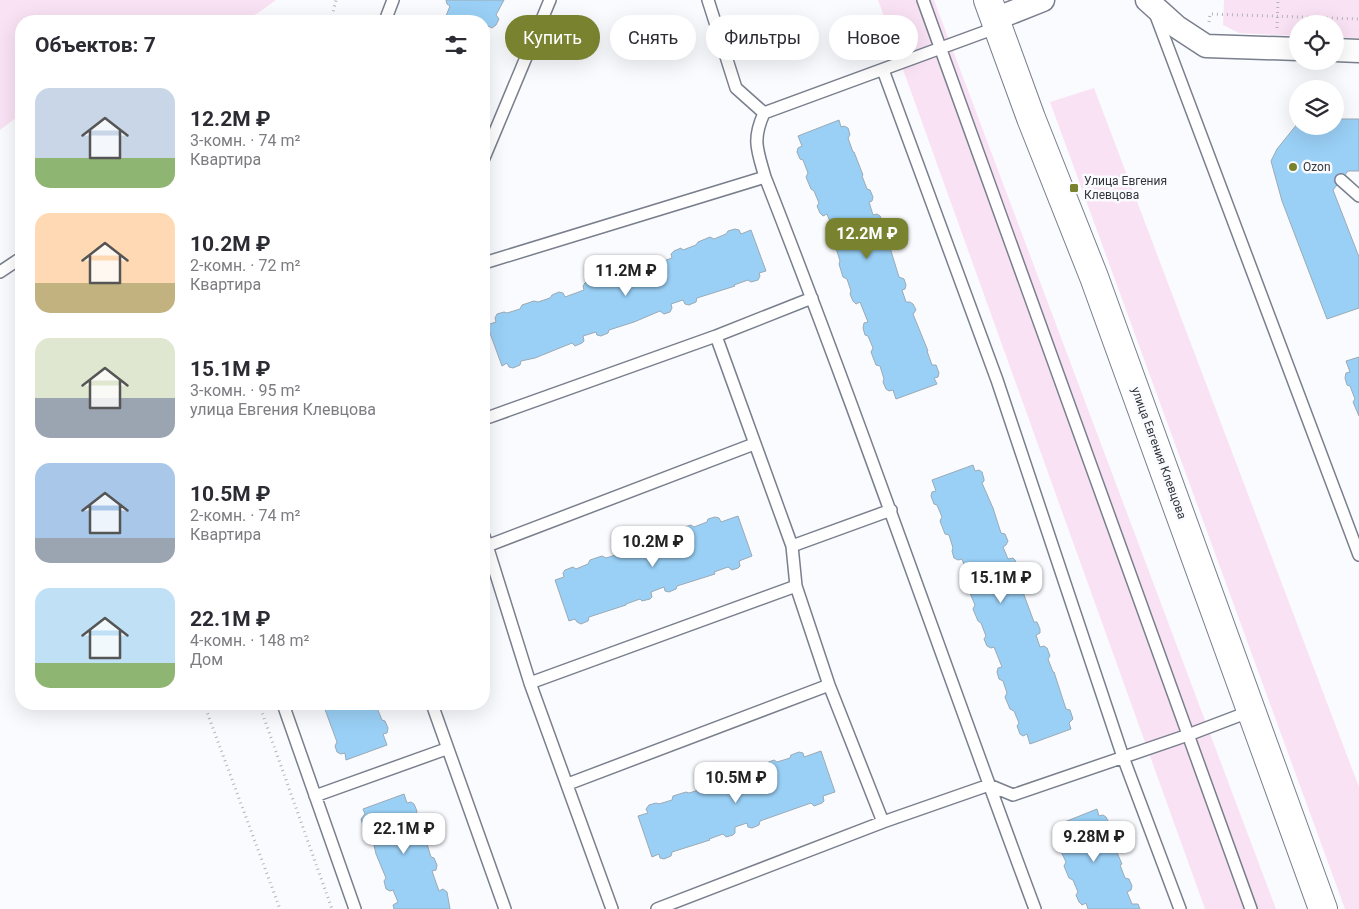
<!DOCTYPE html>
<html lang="ru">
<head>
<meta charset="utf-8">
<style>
	:root { --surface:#fff; --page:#f2f2f3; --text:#2b2b33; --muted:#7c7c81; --accent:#79822e }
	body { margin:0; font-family:Roboto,sans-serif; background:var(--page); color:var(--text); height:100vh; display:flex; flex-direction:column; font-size:19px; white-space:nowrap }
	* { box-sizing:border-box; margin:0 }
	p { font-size:16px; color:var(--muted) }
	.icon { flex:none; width:28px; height:28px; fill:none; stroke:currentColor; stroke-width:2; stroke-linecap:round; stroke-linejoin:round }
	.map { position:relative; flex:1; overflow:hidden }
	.side { position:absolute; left:15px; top:15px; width:475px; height:695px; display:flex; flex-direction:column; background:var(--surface); border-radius:20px; box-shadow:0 5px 20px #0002 }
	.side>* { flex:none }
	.top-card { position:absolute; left:505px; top:15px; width:475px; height:45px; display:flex; gap:10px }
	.fabs { position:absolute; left:1289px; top:15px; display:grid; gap:10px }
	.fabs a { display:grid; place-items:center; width:55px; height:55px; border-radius:50%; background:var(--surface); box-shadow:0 5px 20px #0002; font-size:25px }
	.price { position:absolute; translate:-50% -42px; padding:0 11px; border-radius:10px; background:#fff; color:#222; font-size:16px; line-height:32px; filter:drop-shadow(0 1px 2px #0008) }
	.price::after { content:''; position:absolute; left:50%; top:30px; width:15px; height:11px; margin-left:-8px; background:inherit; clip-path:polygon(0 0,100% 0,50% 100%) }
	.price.selected { background:var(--accent); color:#fff }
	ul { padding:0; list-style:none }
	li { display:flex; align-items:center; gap:15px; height:125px; padding:0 20px }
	li span { display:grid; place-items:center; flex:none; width:140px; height:100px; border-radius:15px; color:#555 }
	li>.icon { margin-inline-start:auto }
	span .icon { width:60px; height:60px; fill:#fffc; stroke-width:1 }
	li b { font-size:21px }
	h2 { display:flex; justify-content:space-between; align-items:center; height:60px; padding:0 20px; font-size:21px }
	.pill { padding:0 18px; border-radius:22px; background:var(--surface); box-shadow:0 5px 20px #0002; font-size:18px; line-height:45px }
	.pill.selected { background:var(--accent); color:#fff }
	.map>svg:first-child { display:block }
</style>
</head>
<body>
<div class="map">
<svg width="1359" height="909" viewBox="0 0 1359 909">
	<rect width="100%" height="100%" fill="#fafbff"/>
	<path fill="#fae2f5" d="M0,0H276L258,13L242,21H21V114L0,130Z
		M878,0H934L1276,909H1205Z
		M1224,0H1359V38L1335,37V24H1298L1297,36L1239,33L1223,25Z
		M1094,88L1359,787V909H1345L1050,102Z"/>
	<path fill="#9ad0f6" stroke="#9aaab5" d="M446,0H504L496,15L499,19L496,25L492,28L488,26L484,37V21H444L450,6L447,4Z
		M1335,119H1359V171H1348L1333,190L1359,257V308L1327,319L1282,201L1271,161L1277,149L1298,123V126H1335Z
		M839,120L841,127L844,126L848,128L850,135L848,138L853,152H854L863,175L862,176L867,189L870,190L873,197L872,201L869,202L873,215L877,214L880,216L883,223L880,226L891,251L899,277L904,279L906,285L905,289L902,290L906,302H910L913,304L916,310L913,314L928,351H927L932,365H936L939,373L938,377L934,378L937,384L896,399L893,390L889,391L886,389L883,382L884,379L880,366L876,365L871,352L873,348L868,336L865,335L863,328L864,323L868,322L860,302L856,304L853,301L850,294L851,291L847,279L843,277L839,264L840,261L836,248L832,247L830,240L831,236L835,234L827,214L823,216L820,213L817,206L819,203L814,191L811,189L806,177L808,173L803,160L800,159L797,152L798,148L802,146L798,136Z
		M735,229L739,230L741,234L751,230L766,271L759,273L760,276L758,280L751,282L748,280L734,285L735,286L697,298L696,302L689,305L685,304L683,300L671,304L672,308L670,312L664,314L660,311L634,322L609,330L608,333L601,336L597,335L596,332L583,336L584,341L582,343L575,346L572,343L535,358L521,361L520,365L513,368L509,367L507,363L502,366L487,325L496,322L495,318L497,314L504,312L507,313L520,309L522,305L534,301L538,302L550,298L552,295L559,292L563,293L565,297L584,290L583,286L585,283L592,280L596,282L608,277L610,273L622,269L626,271L639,266L640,263L647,260L651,262L653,265L672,258L671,254L674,251L681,248L683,250L696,245L698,242L710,237L714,239L726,234L728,231Z
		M1359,357V416L1353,402L1355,399L1350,386L1347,385L1345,378L1346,373L1350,372L1346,361Z
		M973,465L975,471L979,470L982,472L984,479V481L982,483L993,508L1001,533L1005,534L1008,541L1006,545L1003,547L1008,559L1013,558L1015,560L1017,566L1015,571L1020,584L1034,622H1037L1040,629V633L1036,635L1040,647L1044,646L1047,648L1050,656L1048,659L1053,672H1054L1066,709L1070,710L1073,719L1069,723L1071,729L1030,744L1027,734L1023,736L1020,734L1017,726L1019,723L1014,711L1010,709L1005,697L1007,693L1003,681L999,679L997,672L998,668L1002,667L994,647L991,648L987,646L984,639L986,636L981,623L978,621L973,609L975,605L970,593L967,591L964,584L965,580L969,578L962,559L958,560L954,558L952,551L953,548L949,535L945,534L940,521L942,517L937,505L934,504L931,496L932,492L936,491L932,480Z
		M738,516L752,556L739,561L740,566L738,568L732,570L728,567L714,572L715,574L677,586L676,589L669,592L665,591L664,587L651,592L652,597L650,599L642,601L640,599L626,604V605L589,617L588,621L581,624L577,622L575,619L569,621L555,580L564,577L563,573L565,570L573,567L576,569L588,564L590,560L602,556L606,558L619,554L620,550L627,548L631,549L633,553L653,546L651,542L654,538L661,536L664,537L677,533L678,529L691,525L694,527L707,522L708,519L715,517L719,518L721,522Z
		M323,704H379L377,708L382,720L385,721L388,728L387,733L383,734L387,745L346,760L345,753L341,754L337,752L335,746L337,742Z
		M821,751L835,792L823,796L824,801L822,803L814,806L811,803L760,821L759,825L752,828L748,827L747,823L735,827V833L733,835L726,837L723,834L709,839L710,840L672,852L671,856L664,859L660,858L659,854L652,857L638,816L648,813L646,809L649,805L656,803L659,804L672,800L673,796L686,792L689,793L702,789L703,786L710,783L715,785L716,788L736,781L734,778L737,774L744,772L747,773L759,769L761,765L774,760L777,762L790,758L791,755L799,752L803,753L804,757Z
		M404,794L407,803L411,802L414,804L417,811L416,814L420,827L424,828L428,841L427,844L431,857L434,858L437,865L436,870L432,871L439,891L443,889L447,892L450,909H394L393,905L398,902L393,890L390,891L386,889L384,881L386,878L376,854L373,841L368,828L363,826L361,819L365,814L363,809Z
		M1097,809L1099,816L1103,815L1106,817L1109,823L1106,828L1122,864L1120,865L1125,878L1129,879L1132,886L1131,890L1127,892L1132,904H1138L1140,909H1088L1086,903L1082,905L1079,902L1076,895L1078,892L1073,880L1069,878L1064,866L1066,862L1056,841L1057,837L1061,835L1057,825Z"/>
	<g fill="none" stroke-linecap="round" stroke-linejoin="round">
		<defs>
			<path id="service" d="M708,0L736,88L764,113
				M923,0L1251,909
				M1155,13L1359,555
				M385,21L393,0
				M883,70L997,380L1123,757L1180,909
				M484,158L550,0
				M765,177C757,149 752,140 764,113L998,27
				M1341,180L1359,196
				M484,263L765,177C860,419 944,665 1035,909
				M0,272L21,258
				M716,336L812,298
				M484,419L716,336L792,546L796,586L829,685L883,822
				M484,536L530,683L612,909
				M487,546L754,444
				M792,546L891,510
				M530,683L796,586
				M283,704L355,909
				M432,704L505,909
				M568,784L829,685
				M315,796L446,749
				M657,909L883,822L989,785L1013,795L1188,735L1251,711"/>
			<path id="minor" d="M1147,0L1177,27L1206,46L1298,49
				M995,19L1043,0
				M1335,50L1359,51"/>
			<path id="tertiary" d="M988,0L1031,118L1094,277L1323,909"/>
		</defs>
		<use href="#service" stroke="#797f8d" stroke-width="14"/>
		<use href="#minor" stroke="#797f8d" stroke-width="25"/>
		<use href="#tertiary" stroke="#797f8d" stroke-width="30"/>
		<path stroke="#b3b4ba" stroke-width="3" stroke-dasharray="1 4" stroke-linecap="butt" d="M331,21L336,0
			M1209,22L1210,14L1359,19
			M1277,28L1278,0
			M204,704L280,909
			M259,704L332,909"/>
		<use href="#service" stroke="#fff" stroke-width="11"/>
		<use href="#minor" stroke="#fff" stroke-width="22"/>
		<use href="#tertiary" stroke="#fff" stroke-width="28"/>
	</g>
	<g fill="#79822e" stroke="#fafbff" stroke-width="2">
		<circle cx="1293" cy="167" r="5"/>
		<rect x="1069" y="183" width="10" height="10" rx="2.5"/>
	</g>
	<g text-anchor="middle" stroke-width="5" stroke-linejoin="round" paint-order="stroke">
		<g font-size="12" fill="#33353c" stroke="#fafbff" text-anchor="start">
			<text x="1303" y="171">Ozon</text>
			<text x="1084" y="185">Улица Евгения<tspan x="1084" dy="14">Клевцова</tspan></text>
		</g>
		<g font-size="12" fill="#33353c" stroke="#fafbff">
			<text transform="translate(1159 453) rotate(70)" y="4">улица Евгения Клевцова</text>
		</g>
	</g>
</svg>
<div class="fabs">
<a><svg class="icon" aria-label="locate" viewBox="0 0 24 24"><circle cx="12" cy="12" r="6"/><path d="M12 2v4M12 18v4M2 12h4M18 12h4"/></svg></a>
<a><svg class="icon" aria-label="layers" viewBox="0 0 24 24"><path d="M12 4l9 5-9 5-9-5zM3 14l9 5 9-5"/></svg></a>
</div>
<b class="price selected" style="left:867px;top:260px">12.2M ₽</b>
<b class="price" style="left:626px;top:297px">11.2M ₽</b>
<b class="price" style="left:653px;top:568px">10.2M ₽</b>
<b class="price" style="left:1001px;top:604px">15.1M ₽</b>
<b class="price" style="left:736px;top:804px">10.5M ₽</b>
<b class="price" style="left:404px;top:855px">22.1M ₽</b>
<b class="price" style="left:1094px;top:863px">9.28M ₽</b>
<div class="top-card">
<a class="pill selected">Купить</a>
<a class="pill">Снять</a>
<a class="pill">Фильтры</a>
<a class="pill">Новое</a>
</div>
<section class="side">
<h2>Объектов: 7<svg class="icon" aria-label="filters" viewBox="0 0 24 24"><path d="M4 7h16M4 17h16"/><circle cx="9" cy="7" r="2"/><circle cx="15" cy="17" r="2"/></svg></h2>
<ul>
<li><span style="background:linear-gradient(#c9d6e8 70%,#8fb573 0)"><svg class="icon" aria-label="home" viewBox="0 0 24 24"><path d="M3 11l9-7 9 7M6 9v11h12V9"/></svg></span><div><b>12.2M ₽</b><p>3-комн. · 74 m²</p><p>Квартира</p></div></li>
<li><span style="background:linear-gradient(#ffd9b3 70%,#c2b280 0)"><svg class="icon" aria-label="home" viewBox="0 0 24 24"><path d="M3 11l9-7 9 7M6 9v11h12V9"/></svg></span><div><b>10.2M ₽</b><p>2-комн. · 72 m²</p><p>Квартира</p></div></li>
<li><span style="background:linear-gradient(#dfe7d0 60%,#9aa5b1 0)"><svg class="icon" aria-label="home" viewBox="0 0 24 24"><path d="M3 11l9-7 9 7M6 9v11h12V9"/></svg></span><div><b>15.1M ₽</b><p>3-комн. · 95 m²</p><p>улица Евгения Клевцова</p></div></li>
<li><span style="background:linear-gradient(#a9c7e8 75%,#9aa5b1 0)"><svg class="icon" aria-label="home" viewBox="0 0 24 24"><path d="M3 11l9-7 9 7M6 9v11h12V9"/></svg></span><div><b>10.5M ₽</b><p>2-комн. · 74 m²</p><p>Квартира</p></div></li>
<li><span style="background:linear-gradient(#bfe0f5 75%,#8fb573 0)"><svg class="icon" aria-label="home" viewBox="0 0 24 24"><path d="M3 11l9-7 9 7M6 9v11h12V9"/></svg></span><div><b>22.1M ₽</b><p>4-комн. · 148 m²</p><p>Дом</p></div></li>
</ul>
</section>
</div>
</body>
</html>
